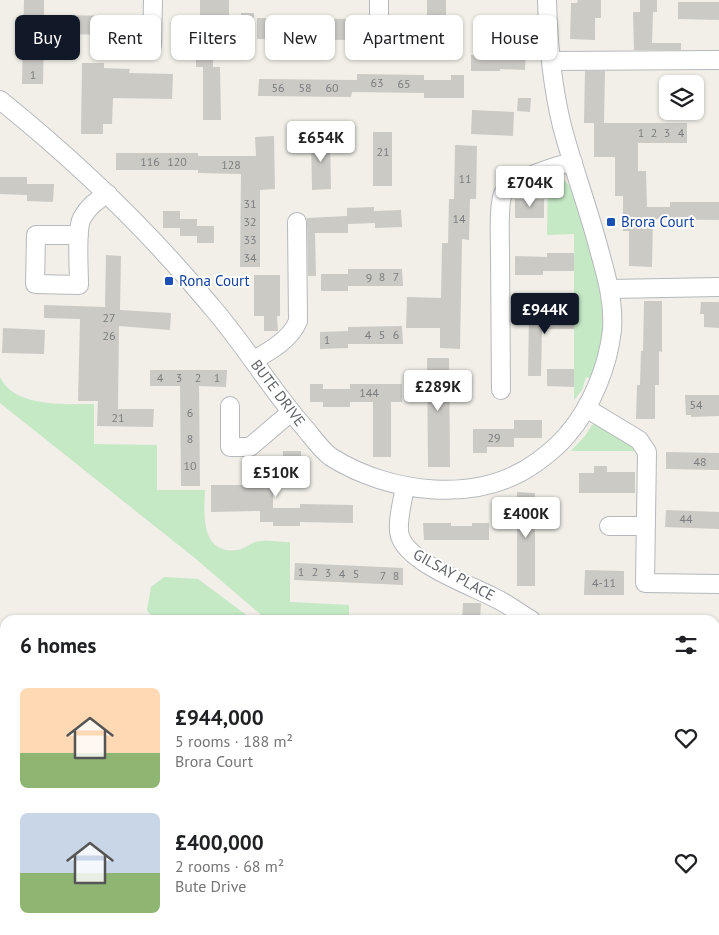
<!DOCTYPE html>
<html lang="en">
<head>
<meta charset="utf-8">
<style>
	:root { --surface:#fff; --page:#f6f6f6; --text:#202124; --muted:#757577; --accent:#111827 }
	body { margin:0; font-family:"PT Sans",sans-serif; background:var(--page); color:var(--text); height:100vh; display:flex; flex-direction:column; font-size:19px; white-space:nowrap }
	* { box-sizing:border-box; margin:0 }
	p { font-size:16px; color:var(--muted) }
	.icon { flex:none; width:28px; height:28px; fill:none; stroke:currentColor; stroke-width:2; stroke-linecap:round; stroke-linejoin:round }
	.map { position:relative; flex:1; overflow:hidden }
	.side { position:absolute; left:0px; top:615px; width:720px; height:320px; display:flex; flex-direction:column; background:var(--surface); border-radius:15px 15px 0 0; box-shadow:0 1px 4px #0004 }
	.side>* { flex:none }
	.guide { position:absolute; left:15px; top:15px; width:690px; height:45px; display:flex; gap:10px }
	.tools { position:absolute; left:659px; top:75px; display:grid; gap:10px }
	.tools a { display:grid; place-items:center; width:45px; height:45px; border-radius:8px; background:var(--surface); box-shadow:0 1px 4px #0004; font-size:25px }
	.price { position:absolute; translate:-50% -42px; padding:0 11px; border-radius:5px; background:#fff; color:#222; font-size:16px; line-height:32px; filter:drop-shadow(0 1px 2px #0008) }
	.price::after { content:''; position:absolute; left:50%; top:30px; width:15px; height:11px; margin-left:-8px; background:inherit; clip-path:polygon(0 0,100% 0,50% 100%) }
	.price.on { background:var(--accent); color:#fff }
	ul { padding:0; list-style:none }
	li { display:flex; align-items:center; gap:15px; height:125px; padding:0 20px }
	li span { display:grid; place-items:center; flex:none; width:140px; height:100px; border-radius:8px; color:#555 }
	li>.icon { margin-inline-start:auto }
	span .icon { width:60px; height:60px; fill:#fffc; stroke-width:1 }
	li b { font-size:21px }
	h2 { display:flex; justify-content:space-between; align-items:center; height:60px; padding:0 20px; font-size:21px }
	.pill { padding:0 18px; border-radius:8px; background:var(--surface); box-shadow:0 1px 4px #0004; font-size:18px; line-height:45px }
	.pill.on { background:var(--accent); color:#fff }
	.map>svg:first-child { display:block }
</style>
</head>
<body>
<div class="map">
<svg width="719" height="935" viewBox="0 0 719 935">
	<rect width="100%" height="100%" fill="#f1efe8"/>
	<path fill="#e0deda" d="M719,820V935H634L630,930H715V824Z"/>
	<path fill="#c5e8c5" d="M551,176C561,177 568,182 573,191C585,235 607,291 602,337C600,351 596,364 591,378L586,377L582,390L574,400V234L547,235L548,177Z
		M0,377C14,408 66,404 94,404V444L157,445V490H205C204,514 200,555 238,550C245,549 249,544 255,542C265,539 280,542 290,542V602L349,605V620H267L196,559L0,403Z
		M596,424L633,445L637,451H571L585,436L592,425Z
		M164,577L198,579L253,620H155L147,610L151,587Z
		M0,660L5,662V725L0,723Z
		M0,729L5,733V930H239L244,935H0Z
		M247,930H323L329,935H252Z"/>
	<path fill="#cccac5" d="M24,0H44V15L133,16V35L44,34L43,84H22Z
		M200,0H229V23H213V67H220L221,120H203V67H208H196L195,27H200Z
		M427,0H446V51H427Z
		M578,0H601V18H595V40L570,39L571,3H577Z
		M640,0H657V12H653L652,43H681V50H634L633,12H640Z
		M678,2H719V20L678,19Z
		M241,13H254V26H241Z
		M257,18L353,19V40L257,39Z
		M500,52H526L525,70L500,69V71H471V55H500Z
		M82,63H104V68L130,69L129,73L173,74L172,99L113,98L112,124H103V134H81Z
		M585,71H605L604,123H687V143H638V171H646L647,207H670V202H719V220L653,219L652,267L629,266V231H623V196H615V157H594V123H584Z
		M357,74L424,75V80H451V75H464V98H424V93L352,92L351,97L258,96L259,79L357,80Z
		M518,98H531L530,112L517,111Z
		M472,110L514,112L513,136L471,134Z
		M373,132H392V186H373Z
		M274,136L275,189L260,190V267H240L241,174L198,173V170H116V153H198V156H256L255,137Z
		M311,136H330L331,189L312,190Z
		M455,145L477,146L476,199H470L469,240L462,239L460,349L440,348V328H406L407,297L441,298L442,243H448L449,199H454Z
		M0,177H27V184H54L53,202L27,201V195L0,194Z
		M515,199H544V218H515Z
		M374,207V211L401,210L402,227L375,228V223L348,224V233H315L316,276H308L307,218L347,216V208Z
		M163,211H180V219H197V226H214V243H197V236H180V228H163Z
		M547,253H574V271H543V275H515V256L547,257Z
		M106,255L121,256L120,310L171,313L170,330L119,326L118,409H154L153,427L97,426L98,401H78L80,319L44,318V305L105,307Z
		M348,269H402L403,286H348V291H321V274H348Z
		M254,275H280V316H277L278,331H264V316H254Z
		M644,301H662V352L659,351V385H655V419H636L637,385H640L641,351H643Z
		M701,302H719V328L704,327V314H700Z
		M547,311H574V329H542L541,376H528L529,316H547Z
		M402,326L403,344H348V348L320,349V332L348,331V327Z
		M3,328L45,330L44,354L2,353Z
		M427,358H449L450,467H428Z
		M547,369H574V387L547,386Z
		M150,370H227L226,387L199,386L200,486H181L180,386H150Z
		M310,384H323V389H350V384H402V402H391V457H373V402H350V407H323V402H310Z
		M685,395H719V416L691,417V415H686Z
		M514,420H542V438H514V447H487V453H473V429H514Z
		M283,451H301V485H273V508H300V504L353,505V523L300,522V526H273V522H260V511L211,512V485H253V469L283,470Z
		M666,452L719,453V470L666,469Z
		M594,466H607V472H635V493H579V473H594Z
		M517,492L535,493V586H517Z
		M666,510L719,512V529L665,527Z
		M423,523H451V526H472V523H489V540H424Z
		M295,563L403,568V585L294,580Z
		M585,570L624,571V595H584Z
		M463,603H481L480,620H462Z"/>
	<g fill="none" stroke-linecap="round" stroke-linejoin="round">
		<defs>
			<path id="minor" d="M379,41V0
				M152,45L153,0
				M552,61L719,60
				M0,100C77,162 148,230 211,306C244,344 270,388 303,426C312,436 320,449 331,457C390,494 478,505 537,462C548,454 559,445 568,434C592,406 608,366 612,330C614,303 607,278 600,253C589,210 573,168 562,126C552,85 548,41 547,0
				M79,235H36L35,284L79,285C79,270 76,229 82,218C88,207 98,199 108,194
				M610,289L719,287
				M254,360C270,351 291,339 298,321L297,222
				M501,390C501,345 500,299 500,253C500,240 498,201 504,192C512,180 558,165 573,162
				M230,406V447H250L291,412
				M586,408L639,440L647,452L645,583L719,584
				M405,486C403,500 396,524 400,536C408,563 470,585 495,598C508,604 519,613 531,620
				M609,526H646
				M715,679H719"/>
		</defs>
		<use href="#minor" stroke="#b5b8bc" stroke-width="20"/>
		<use href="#minor" stroke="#fff" stroke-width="18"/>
	</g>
	<g fill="#1a4fb4" stroke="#fff" stroke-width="2">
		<rect x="606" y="217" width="10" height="10" rx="2.5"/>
		<rect x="164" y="276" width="10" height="10" rx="2.5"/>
	</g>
	<g text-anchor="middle" stroke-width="4" stroke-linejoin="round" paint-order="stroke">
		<g font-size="12" fill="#7a7d7f">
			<text x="33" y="79">1</text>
			<text x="377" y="87">63</text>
			<text x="404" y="88">65</text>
			<text x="278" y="92">56</text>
			<text x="305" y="92">58</text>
			<text x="332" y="92">60</text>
			<text x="641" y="137">1</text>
			<text x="654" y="137">2</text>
			<text x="667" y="137">3</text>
			<text x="681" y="137">4</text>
			<text x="383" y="156">21</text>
			<text x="150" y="166">116</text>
			<text x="177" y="166">120</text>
			<text x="231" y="169">128</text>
			<text x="465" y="183">11</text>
			<text x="250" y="208">31</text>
			<text x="459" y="223">14</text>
			<text x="250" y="226">32</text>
			<text x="250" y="244">33</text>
			<text x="250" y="262">34</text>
			<text x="382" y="281">8</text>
			<text x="396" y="281">7</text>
			<text x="369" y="282">9</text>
			<text x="109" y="322">27</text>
			<text x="368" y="339">4</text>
			<text x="382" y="339">5</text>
			<text x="396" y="339">6</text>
			<text x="109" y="340">26</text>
			<text x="327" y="344">1</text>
			<text x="160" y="382">4</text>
			<text x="179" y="382">3</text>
			<text x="198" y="382">2</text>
			<text x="217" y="382">1</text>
			<text x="369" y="397">144</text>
			<text x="696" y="409">54</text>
			<text x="190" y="417">6</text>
			<text x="118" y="422">21</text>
			<text x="494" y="442">29</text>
			<text x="190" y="443">8</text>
			<text x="700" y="466">48</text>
			<text x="190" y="470">10</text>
			<text x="686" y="523">44</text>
			<text x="301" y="576">1</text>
			<text x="315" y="576">2</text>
			<text x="328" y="577">3</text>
			<text x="342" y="578">4</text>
			<text x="356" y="578">5</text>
			<text x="383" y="580">7</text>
			<text x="396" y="580">8</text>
			<text x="604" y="587">4-11</text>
		</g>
		<g font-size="15" fill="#164399" stroke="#fff" text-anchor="start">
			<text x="621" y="227">Brora Court</text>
			<text x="179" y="286">Rona Court</text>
		</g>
		<g font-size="15" fill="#5f6368" stroke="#fff">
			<text transform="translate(278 393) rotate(53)" y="5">BUTE DRIVE</text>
			<text transform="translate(454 575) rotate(29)" y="5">GILSAY PLACE</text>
		</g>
	</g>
</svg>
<div class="tools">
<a><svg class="icon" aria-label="layers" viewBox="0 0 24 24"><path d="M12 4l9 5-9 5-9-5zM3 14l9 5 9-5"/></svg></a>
</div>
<b class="price" style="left:321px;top:163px">£654K</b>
<b class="price" style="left:530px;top:208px">£704K</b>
<b class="price on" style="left:545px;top:335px">£944K</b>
<b class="price" style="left:438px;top:412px">£289K</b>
<b class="price" style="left:276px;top:498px">£510K</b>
<b class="price" style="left:526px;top:539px">£400K</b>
<div class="guide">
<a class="pill on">Buy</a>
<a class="pill">Rent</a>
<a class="pill">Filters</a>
<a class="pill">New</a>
<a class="pill">Apartment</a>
<a class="pill">House</a>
</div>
<section class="side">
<h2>6 homes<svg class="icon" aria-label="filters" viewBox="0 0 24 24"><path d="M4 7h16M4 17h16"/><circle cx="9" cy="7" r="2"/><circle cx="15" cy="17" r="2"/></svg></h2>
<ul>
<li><span style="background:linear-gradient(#ffd9b3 65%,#8fb573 0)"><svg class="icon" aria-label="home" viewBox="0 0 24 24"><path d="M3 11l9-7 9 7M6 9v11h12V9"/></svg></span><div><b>£944,000</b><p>5 rooms · 188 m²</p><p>Brora Court</p></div><svg class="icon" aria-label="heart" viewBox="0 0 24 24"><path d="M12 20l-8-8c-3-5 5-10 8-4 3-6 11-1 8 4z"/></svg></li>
<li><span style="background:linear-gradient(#c9d6e8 60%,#8fb573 0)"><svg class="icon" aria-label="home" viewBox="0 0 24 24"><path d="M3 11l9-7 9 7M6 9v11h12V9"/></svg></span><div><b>£400,000</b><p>2 rooms · 68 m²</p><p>Bute Drive</p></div><svg class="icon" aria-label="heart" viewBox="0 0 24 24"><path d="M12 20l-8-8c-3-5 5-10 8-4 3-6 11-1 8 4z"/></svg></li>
</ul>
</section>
</div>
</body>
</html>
